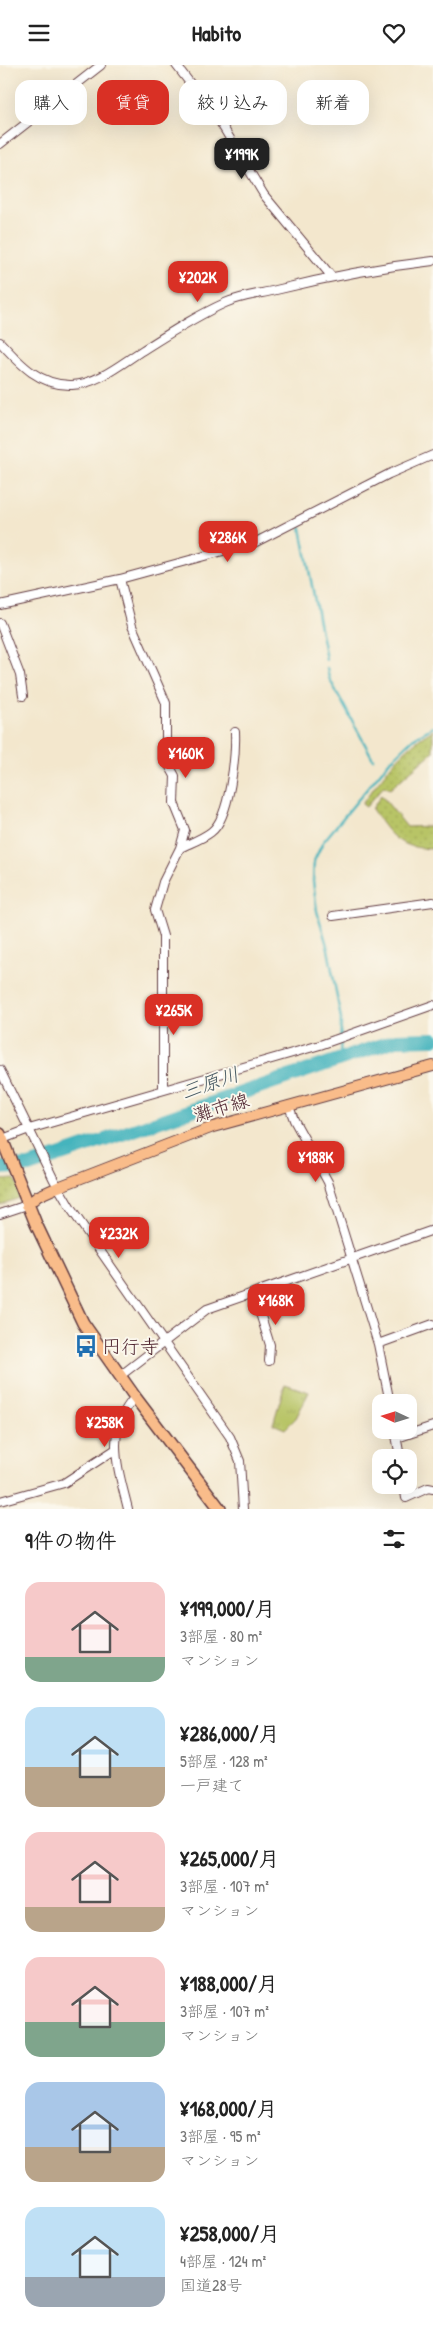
<!DOCTYPE html>
<html lang="ja">
<head>
<meta charset="utf-8">
<style>
	:root { --surface:#fff; --page:#f2f2f2; --text:#222; --muted:#767676; --accent:#d93025 }
	body { margin:0; font-family:"Patrick Hand","Klee One",sans-serif; background:var(--page); color:var(--text); height:100vh; display:flex; flex-direction:column; font-size:19px; white-space:nowrap }
	* { box-sizing:border-box; margin:0 }
	p { font-size:16px; color:var(--muted) }
	.icon { flex:none; width:28px; height:28px; fill:none; stroke:currentColor; stroke-width:2; stroke-linecap:round; stroke-linejoin:round }
	.map { position:relative; height:1444px; overflow:hidden }
	.drawer { display:flex; flex-direction:column; background:var(--surface); flex:1 }
	.drawer>* { flex:none }
	.banner { position:absolute; left:15px; top:15px; width:404px; height:45px; display:flex; gap:10px }
	.needle { width:32px; rotate:274deg }
	.controls { position:absolute; left:372px; top:1329px; display:grid; gap:10px }
	.controls a { display:grid; place-items:center; width:45px; height:45px; border-radius:10px; background:var(--surface); box-shadow:0 5px 20px #0002; font-size:25px }
	.price { position:absolute; translate:-50% -42px; padding:0 11px; border-radius:10px; background:var(--accent); color:#fff; font-size:16px; line-height:32px; filter:drop-shadow(0 1px 2px #0008) }
	.price::after { content:''; position:absolute; left:50%; top:30px; width:15px; height:11px; margin-left:-8px; background:inherit; clip-path:polygon(0 0,100% 0,50% 100%) }
	.price.selected { background:#222; color:#fff }
	ul { padding:0; list-style:none }
	li { display:flex; align-items:center; gap:15px; height:125px; padding:0 25px }
	li span { display:grid; place-items:center; flex:none; width:140px; height:100px; border-radius:15px; color:#555 }
	li>.icon { margin-inline-start:auto }
	span .icon { width:60px; height:60px; fill:#fffc; stroke-width:1 }
	li b { font-size:21px }
	h2 { display:flex; justify-content:space-between; align-items:center; height:60px; padding:0 25px; font-size:21px }
	.tag { padding:0 18px; border-radius:15px; background:var(--surface); box-shadow:0 5px 20px #0002; font-size:18px; line-height:45px }
	.tag.selected { background:var(--accent); color:#fff }
	header { display:flex; justify-content:space-between; align-items:center; height:65px; padding:0 25px; background:var(--surface); font-size:22px; font-weight:700 }
	.map>svg:first-child { display:block }
</style>
</head>
<body>
<header><svg class="icon" aria-label="menu" viewBox="0 0 24 24"><path d="M4 6h16M4 12h16M4 18h16"/></svg>Habito<svg class="icon" aria-label="heart" viewBox="0 0 24 24"><path d="M12 20l-8-8c-3-5 5-10 8-4 3-6 11-1 8 4z"/></svg></header>
<div class="map">
<svg width="433" height="1444" viewBox="0 0 433 1444">
	<defs>
		<pattern id="grass-dots" width="8" height="8" patternUnits="userSpaceOnUse" patternTransform="scale(1.25)"><rect width="8" height="8" fill="#b8c466"/><path d="M2 2h.1M6 6h.1" fill="none" stroke="#a0a859" stroke-width="1.8" stroke-linecap="round"/></pattern>
		<pattern id="park-tufts" width="24" height="20" patternUnits="userSpaceOnUse" patternTransform="scale(1.25)"><rect width="24" height="20" fill="#b8c466"/><path d="M3 7l-1-3M5 7V3M7 7l1-3M15 17l-1-3M17 17v-4M19 17l1-3" fill="none" stroke="#a0a859"/></pattern>
	</defs>
	<rect width="100%" height="100%" fill="#fbf7ec"/>
	<filter id="ink" filterUnits="userSpaceOnUse"><feTurbulence type="fractalNoise" baseFrequency=".02" numOctaves="2"/><feDisplacementMap in="SourceGraphic" scale="10" xChannelSelector="R" yChannelSelector="G"/><feConvolveMatrix kernelMatrix="1 2 1 2 8 2 1 2 1" color-interpolation-filters="sRGB"/></filter>
	<filter id="wash" filterUnits="userSpaceOnUse"><feTurbulence type="fractalNoise" baseFrequency=".0096" numOctaves="4" result="noise"/><feDisplacementMap in="SourceGraphic" scale="20" xChannelSelector="R" yChannelSelector="G"/><feGaussianBlur stdDeviation="1.12" result="paint"/><feColorMatrix in="noise" values="0 0 0 0 0 0 0 0 0 0 0 0 0 0 0 0 0 1.4 0 .05"/><feComposite in="paint" operator="in"/></filter>
	<g filter="url(#wash)">
		<rect width="100%" height="100%" fill="#f3e7cd"/>
		<path fill="url(#grass-dots)" stroke="#817248" d="M433,665V687L390,724L384,721L366,742L362,739C383,710 402,683 433,665Z
			M381,730L407,762L433,761V784C398,783 390,771 372,744Z
			M15,1114L22,1132L0,1140V1115Z"/>
		<path fill="url(#park-tufts)" stroke="#817248" d="M285,1319L309,1327L296,1353L285,1364L273,1359Z"/>
		<g fill="none" stroke-linecap="round" stroke-linejoin="round">
			<path stroke="#45b4bd" stroke-width="2.5" d="M301,463L326,594
				M327,603L329,613L373,694
				M340,995L341,954L328,884L317,846L313,816L314,796L323,777L390,696L414,673L433,662"/>
			<path stroke="#45b4bd" stroke-width="14" d="M0,1103L29,1101L396,975L433,974"/>
		</g>
	</g>
	<g filter="url(#ink)">
		<g fill="none" stroke-linecap="round" stroke-linejoin="round">
			<defs>
				<path id="minor" d="M176,0L220,57L264,130L332,212
					M0,79L101,0
					M0,277C20,299 40,321 72,320C98,319 122,298 143,285C170,268 196,251 225,238C241,231 260,229 276,225C328,212 380,202 433,196
					M120,514L132,561L166,638V687L169,700L175,711L174,738L185,765L180,783L163,817L155,845L163,871V1025
					M0,540L120,514L256,477L389,409L433,390
					M0,558L20,610L23,631
					M180,783C190,778 202,774 211,767C230,753 236,689 235,667
					M333,851L433,837
					M0,1005L54,1115L71,1144L230,1372L240,1396L243,1444
					M289,1041L294,1055L328,1117L378,1279L390,1338
					M0,1075L29,1064L320,980L433,940
					M0,1149L27,1140
					M254,1229L270,1280L269,1296
					M378,1279L433,1259
					M120,1311L207,1244L433,1165
					M395,1365L400,1392
					M397,1373L433,1361
					M404,1420L406,1433L428,1423L433,1424
					M0,1436L64,1418L116,1384
					M128,1444C118,1403 104,1366 135,1332"/>
				<path id="major" d="M27,1140L38,1131L58,1122L213,1062L433,1001"/>
				<path id="highway" d="M0,1069L36,1159L83,1258L135,1332L220,1444"/>
			</defs>
			<use href="#minor" stroke="#633d43" stroke-width="10"/>
			<use href="#major" stroke="#633d43" stroke-width="12"/>
			<use href="#highway" stroke="#633d43" stroke-width="14"/>
			<use href="#minor" stroke="#fff" stroke-width="8"/>
			<use href="#major" stroke="#f9bc8a" stroke-width="10"/>
			<use href="#highway" stroke="#f9bc8a" stroke-width="11"/>
		</g>
	</g>
	<defs>
		<symbol id="bus-bare" viewBox="-9 -9 18 18"><path d="M-5-6H5V4H4V6H2V4H-2V6H-4V4H-5ZM-3.5-4V0h7V-4ZM-3.5 1.2v1.5H-2V1.2ZM2 1.2v1.5H3.5V1.2Z" fill="#1f6fb2" stroke="#fbf7ec" stroke-width="2.5" paint-order="stroke"/></symbol>
	</defs>
	<g fill-rule="evenodd">
		<use href="#bus-bare" x="70" y="1265" width="32" height="32"/>
	</g>
	<g text-anchor="middle" stroke-width="4" stroke-linejoin="round" paint-order="stroke">
		<g font-size="19" fill="#4a1f2b" stroke="#fbf7ec">
			<text transform="translate(221 1042) rotate(-17)" y="7">灘市線</text>
		</g>
		<g font-size="19" fill="#4a1f2b" stroke="#fbf7ec" text-anchor="start">
			<text x="102" y="1288">円行寺</text>
		</g>
		<g font-size="20" font-style="italic" fill="#485b65" stroke="#fbf7ec">
			<text transform="translate(210 1018) rotate(-19)" y="7">三原川</text>
		</g>
	</g>
</svg>
<div class="controls">
<a><svg class="needle" viewBox="-14 -14 28 28"><path d="M0-13l5 13h-10z" fill="#e53935"/><path d="M0 13l5-13h-10z" fill="#767676"/></svg></a>
<a><svg class="icon" aria-label="locate" viewBox="0 0 24 24"><circle cx="12" cy="12" r="6"/><path d="M12 2v4M12 18v4M2 12h4M18 12h4"/></svg></a>
</div>
<b class="price selected" style="left:242px;top:115px">¥199K</b>
<b class="price" style="left:198px;top:238px">¥202K</b>
<b class="price" style="left:228px;top:498px">¥286K</b>
<b class="price" style="left:186px;top:714px">¥160K</b>
<b class="price" style="left:174px;top:971px">¥265K</b>
<b class="price" style="left:316px;top:1118px">¥188K</b>
<b class="price" style="left:119px;top:1194px">¥232K</b>
<b class="price" style="left:276px;top:1261px">¥168K</b>
<b class="price" style="left:105px;top:1383px">¥258K</b>
<div class="banner">
<a class="tag">購入</a>
<a class="tag selected">賃貸</a>
<a class="tag">絞り込み</a>
<a class="tag">新着</a>
</div>
</div>
<section class="drawer">
<h2>9件の物件<svg class="icon" aria-label="filters" viewBox="0 0 24 24"><path d="M4 7h16M4 17h16"/><circle cx="9" cy="7" r="2"/><circle cx="15" cy="17" r="2"/></svg></h2>
<ul>
<li><span style="background:linear-gradient(#f6c9c9 75%,#7fa58c 0)"><svg class="icon" aria-label="home" viewBox="0 0 24 24"><path d="M3 11l9-7 9 7M6 9v11h12V9"/></svg></span><div><b>¥199,000/月</b><p>3部屋 · 80 m²</p><p>マンション</p></div></li>
<li><span style="background:linear-gradient(#bfe0f5 60%,#b9a48a 0)"><svg class="icon" aria-label="home" viewBox="0 0 24 24"><path d="M3 11l9-7 9 7M6 9v11h12V9"/></svg></span><div><b>¥286,000/月</b><p>5部屋 · 128 m²</p><p>一戸建て</p></div></li>
<li><span style="background:linear-gradient(#f6c9c9 75%,#b9a48a 0)"><svg class="icon" aria-label="home" viewBox="0 0 24 24"><path d="M3 11l9-7 9 7M6 9v11h12V9"/></svg></span><div><b>¥265,000/月</b><p>3部屋 · 107 m²</p><p>マンション</p></div></li>
<li><span style="background:linear-gradient(#f6c9c9 65%,#7fa58c 0)"><svg class="icon" aria-label="home" viewBox="0 0 24 24"><path d="M3 11l9-7 9 7M6 9v11h12V9"/></svg></span><div><b>¥188,000/月</b><p>3部屋 · 107 m²</p><p>マンション</p></div></li>
<li><span style="background:linear-gradient(#a9c7e8 65%,#b9a48a 0)"><svg class="icon" aria-label="home" viewBox="0 0 24 24"><path d="M3 11l9-7 9 7M6 9v11h12V9"/></svg></span><div><b>¥168,000/月</b><p>3部屋 · 95 m²</p><p>マンション</p></div></li>
<li><span style="background:linear-gradient(#bfe0f5 70%,#9aa5b1 0)"><svg class="icon" aria-label="home" viewBox="0 0 24 24"><path d="M3 11l9-7 9 7M6 9v11h12V9"/></svg></span><div><b>¥258,000/月</b><p>4部屋 · 124 m²</p><p>国道28号</p></div></li>
</ul>
</section>
</body>
</html>
